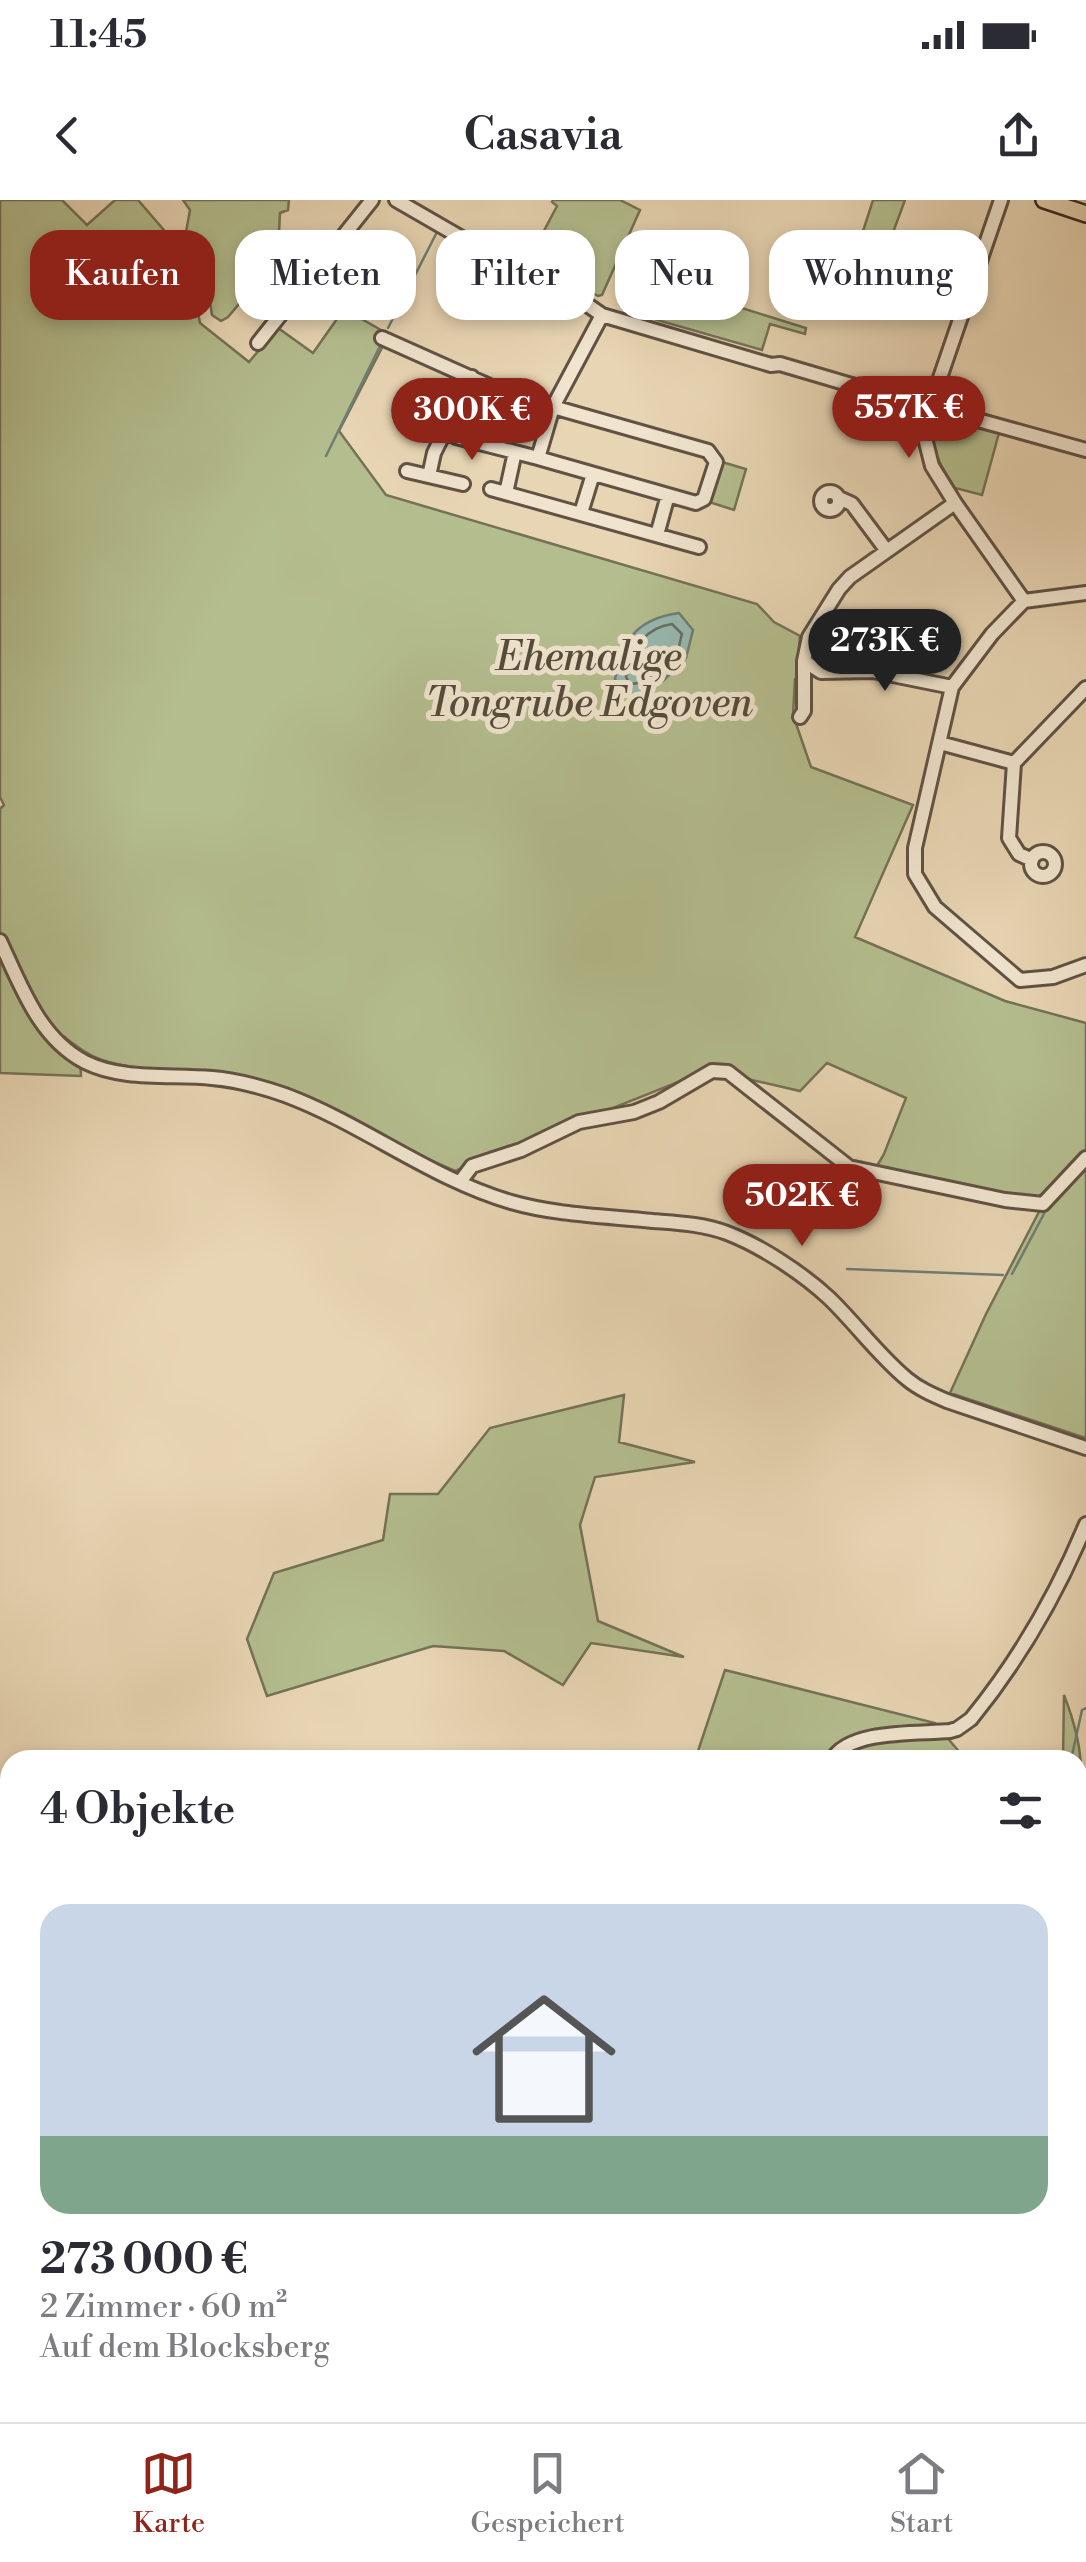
<!DOCTYPE html>
<html lang="de">
<head>
<meta charset="utf-8">
<style>
	:root { --surface:#fff; --page:#f2f2f3; --text:#2b2b33; --muted:#7c7c81; --line:#e1e1e2; --accent:#8f2418 }
	body { margin:0; font-family:"Libre Bodoni",serif; background:var(--page); color:var(--text); height:100vh; display:flex; flex-direction:column; font-size:38px; white-space:nowrap }
	* { box-sizing:border-box; margin:0 }
	p { font-size:32px; color:var(--muted) }
	.icon { flex:none; width:55px; height:55px; fill:none; stroke:currentColor; stroke-width:2; stroke-linecap:round; stroke-linejoin:round }
	.map { position:relative; flex:1; overflow:hidden }
	.sheet { position:absolute; left:0px; top:1550px; width:1088px; height:672px; display:flex; flex-direction:column; background:var(--surface); border-radius:30px 30px 0 0; box-shadow:0 5px 15px #0003 }
	.sheet>* { flex:none }
	.hud { position:absolute; left:30px; top:30px; width:1028px; height:90px; display:flex; gap:20px }
	.price { position:absolute; translate:-50% -85px; padding:0 22px; border-radius:35px; background:var(--accent); color:#fff; font-size:32px; line-height:65px; filter:drop-shadow(0 2px 5px #0008) }
	.price::after { content:''; position:absolute; left:50%; top:60px; width:30px; height:22px; margin-left:-15px; background:inherit; clip-path:polygon(0 0,100% 0,50% 100%) }
	.price.current { background:#222; color:#fff }
	ul { padding:0; list-style:none }
	li { display:grid; align-content:center; gap:20px; height:530px; padding:0 40px }
	li span { display:grid; place-items:center; height:310px; border-radius:30px; color:#555 }
	li>.icon { margin-inline-start:auto }
	span .icon { width:180px; height:180px; fill:#fffc; stroke-width:1 }
	li b { font-size:42px }
	h2 { display:flex; justify-content:space-between; align-items:center; height:120px; padding:0 40px; font-size:42px }
	.chip { padding:0 35px; border-radius:30px; background:var(--surface); box-shadow:0 5px 15px #0003; font-size:35px; line-height:90px }
	.chip.current { background:var(--accent); color:#fff }
	.status { display:flex; justify-content:space-between; align-items:center; height:70px; padding:0 50px; background:var(--surface); direction:ltr }
	.status svg { height:28px; fill:currentColor }
	header { display:flex; justify-content:space-between; align-items:center; height:130px; padding:0 40px; background:var(--surface); font-size:45px; font-weight:600 }
	.dock { display:flex; justify-content:space-around; align-items:center; height:140px; border-top:2px solid var(--line); background:var(--surface); font-size:28px; color:var(--muted) }
	.dock a { display:grid; justify-items:center; gap:5px }
	.dock .current { color:var(--accent) }
	.map>svg:first-child { display:block }
</style>
</head>
<body>
<div class="status"><b>11:45</b><svg viewBox="0 0 49 12"><path d="M0 12V9h3v3zM5 12V6h3v6zM10 12V3h3v9zM15 12V0h3v12zM26 1h20v11H26zM47 4h2v5h-2z"/></svg></div>
<header><svg class="icon" aria-label="back" viewBox="0 0 24 24"><path d="M15 5l-7 7 7 7"/></svg>Casavia<svg class="icon" aria-label="share" viewBox="0 0 24 24"><path d="M12 15V3M7 8l5-5 5 5M5 13v7h14v-7"/></svg></header>
<div class="map">
<svg width="1086" height="2222" viewBox="0 0 1086 2222">
	<rect width="100%" height="100%" fill="#e8d5b3"/>
	<filter id="stains"><feTurbulence type="fractalNoise" baseFrequency=".002" numOctaves="4"/><feColorMatrix values="0 0 0 0 .2 0 0 0 0 .09 0 0 0 0 .02 0 0 0 .5 -.17"/></filter>
	<radialGradient id="worn" r=".72"><stop offset=".6" stop-color="#630" stop-opacity="0"/><stop offset="1" stop-color="#630" stop-opacity=".3"/></radialGradient>
	<path fill="#b4bd8e" stroke="#747256" stroke-width="2.5" d="M0,0H62L87,25L115,0H138L188,58L200,123L249,162L278,128L313,153L344,109L381,130L385,142L339,231L386,295L757,404L774,422L800,436L799,447L804,453L803,476L795,479L793,515L811,567L913,605L855,737L1005,801L1086,823V1238L950,1193L986,1114L1042,1006L874,971L884,954L906,898L827,863L800,891L708,870L455,971C434,961 412,953 392,943C346,920 303,893 253,879C204,865 150,876 102,860C87,855 75,845 63,836L80,861L81,876L0,873V609L4,605L0,597Z
		M183,0H289L288,10L280,13L279,33L284,35L287,39L286,48L228,117L221,121L212,115L204,63L186,32L190,10Z
		M553,0H620L640,10L602,95L598,96L561,76L557,83L530,68L528,61L557,6L552,2Z
		M873,0H905L881,65L855,56Z
		M943,44L974,53L959,95L930,86Z
		M682,69L739,83L732,105L806,128L805,134L770,124L762,150L650,118C656,96 657,73 682,69Z
		M943,218L999,233L982,295L955,288C943,269 923,242 938,219Z
		M722,262L746,269L734,310L709,302Z
		M624,1195L619,1242L695,1262L595,1277L580,1325L598,1421L684,1457L591,1443L563,1485L504,1451L433,1446L267,1496L247,1439L274,1373L383,1340L390,1294H438L490,1228Z
		M725,1470L935,1523L966,1560H695Z
		M1064,1495C1076,1526 1086,1564 1078,1594V1560H1063Z
		M0,1681L10,1689V1872L0,1908Z
		M1078,1768H1086V2222H497L529,2212H1078Z
		M0,2035L10,2038V2212H418L420,2222H0Z"/>
	<path fill="#97b8af" stroke="#6f7e75" stroke-width="2.5" d="M679,413L693,430L686,458L663,481L642,494L625,496L615,479C623,440 636,419 679,413Z"/>
	<g fill="none" stroke-linecap="round" stroke-linejoin="round">
		<path stroke="#666f67" stroke-width="2.5" d="M672,424L682,434C681,436 679,448 678,451C670,466 646,484 630,484L626,477C631,451 643,428 672,424Z"/>
		<path stroke="#6f7e75" stroke-width="2.5" d="M388,128L436,34
			M326,256L381,144
			M847,1069L1003,1075
			M1012,1074L1046,1010
			M1071,1560L1082,1510L1086,1508
			M828,2212L830,2222"/>
		<defs>
			<path id="minor" d="M396,0L519,71L589,106L602,115L771,165L780,164L848,184L1086,250
				M1001,0L930,207L924,234L932,266L955,303L1024,401
				M382,138L550,213
				M258,143L372,0
				M553,207L708,251L716,262L704,299L696,303L538,258L553,207L602,115
				M449,224L450,232L456,237L538,258
				M407,271L463,284
				M429,276L434,253L472,177
				M491,289L699,347
				M821 301a9 9 0 1 1 18 0a9 9 0 1 1-18 0Z
				M506,293L515,252
				M839,298L852,304L887,351
				M955,303L850,377L839,389L809,437L804,461L821,472L873,471L952,487L915,648V674L935,707L1020,780L1053,777L1086,765
				M581,313L593,274
				M657,335L668,295
				M1024,401L1086,393
				M952,487L992,434L1024,401
				M800,517L804,511V461
				M940,543L1014,563
				M1031 664a12 12 0 1 1 24 0a12 12 0 1 1-24 0Z
				M1032,660L1019,654L1009,638L1014,563L1086,488
				M0,741C21,786 39,838 85,862C123,881 171,874 212,878C237,880 262,887 285,895C363,924 431,979 511,1002C556,1015 606,1016 653,1021C678,1023 703,1024 727,1033C761,1046 802,1073 829,1098C856,1124 878,1155 907,1179C919,1189 933,1195 947,1201L1086,1248
				M460,982L472,966L521,950L579,922L634,912L659,902L712,871L728,872L849,967L1005,1000L1043,1004L1086,958
				M832,1560C849,1529 918,1534 950,1531L957,1529L971,1519C1019,1460 1057,1394 1086,1324
				M485,2212L487,2219
				M201,2222L207,2212"/>
			<path id="major" d="M1044,0L1086,14"/>
		</defs>
		<use href="#minor" stroke="#615244" stroke-width="18"/>
		<use href="#major" stroke="#34261f" stroke-width="20"/>
		<use href="#minor" stroke="#f0e4ce" stroke-width="12"/>
		<use href="#major" stroke="#e8d5b3" stroke-width="15"/>
	</g>
	<g text-anchor="middle" stroke-width="10" stroke-linejoin="round" paint-order="stroke">
		<g font-size="40" font-style="italic" fill="#544c3b" stroke="#f0e4ce">
			<text x="589" y="470">Ehemalige<tspan x="589" dy="46">Tongrube Edgoven</tspan></text>
		</g>
	</g>
	<rect width="100%" height="100%" filter="url(#stains)"/>
	<rect width="100%" height="100%" fill="url(#worn)"/>
</svg>
<b class="price" style="left:909px;top:261px">557K €</b>
<b class="price" style="left:472px;top:263px">300K €</b>
<b class="price current" style="left:885px;top:494px">273K €</b>
<b class="price" style="left:802px;top:1049px">502K €</b>
<div class="hud">
<a class="chip current">Kaufen</a>
<a class="chip">Mieten</a>
<a class="chip">Filter</a>
<a class="chip">Neu</a>
<a class="chip">Wohnung</a>
</div>
<section class="sheet">
<h2>4 Objekte<svg class="icon" aria-label="filters" viewBox="0 0 24 24"><path d="M4 7h16M4 17h16"/><circle cx="9" cy="7" r="2"/><circle cx="15" cy="17" r="2"/></svg></h2>
<ul>
<li><span style="background:linear-gradient(#c9d6e8 75%,#7fa58c 0)"><svg class="icon" aria-label="home" viewBox="0 0 24 24"><path d="M3 11l9-7 9 7M6 9v11h12V9"/></svg></span><div><b>273 000 €</b><p>2 Zimmer · 60 m²</p><p>Auf dem Blocksberg</p></div></li>
</ul>
</section>
</div>
<nav class="dock">
<a class="current"><svg class="icon" aria-label="map" viewBox="0 0 24 24"><path d="M3 6l6-2 6 2 6-2v14l-6 2-6-2-6 2zM9 4v14M15 6v14"/></svg>Karte</a>
<a><svg class="icon" aria-label="saved" viewBox="0 0 24 24"><path d="M7 4h10v16l-5-4-5 4z"/></svg>Gespeichert</a>
<a><svg class="icon" aria-label="home" viewBox="0 0 24 24"><path d="M3 11l9-7 9 7M6 9v11h12V9"/></svg>Start</a>
</nav>
</body>
</html>
